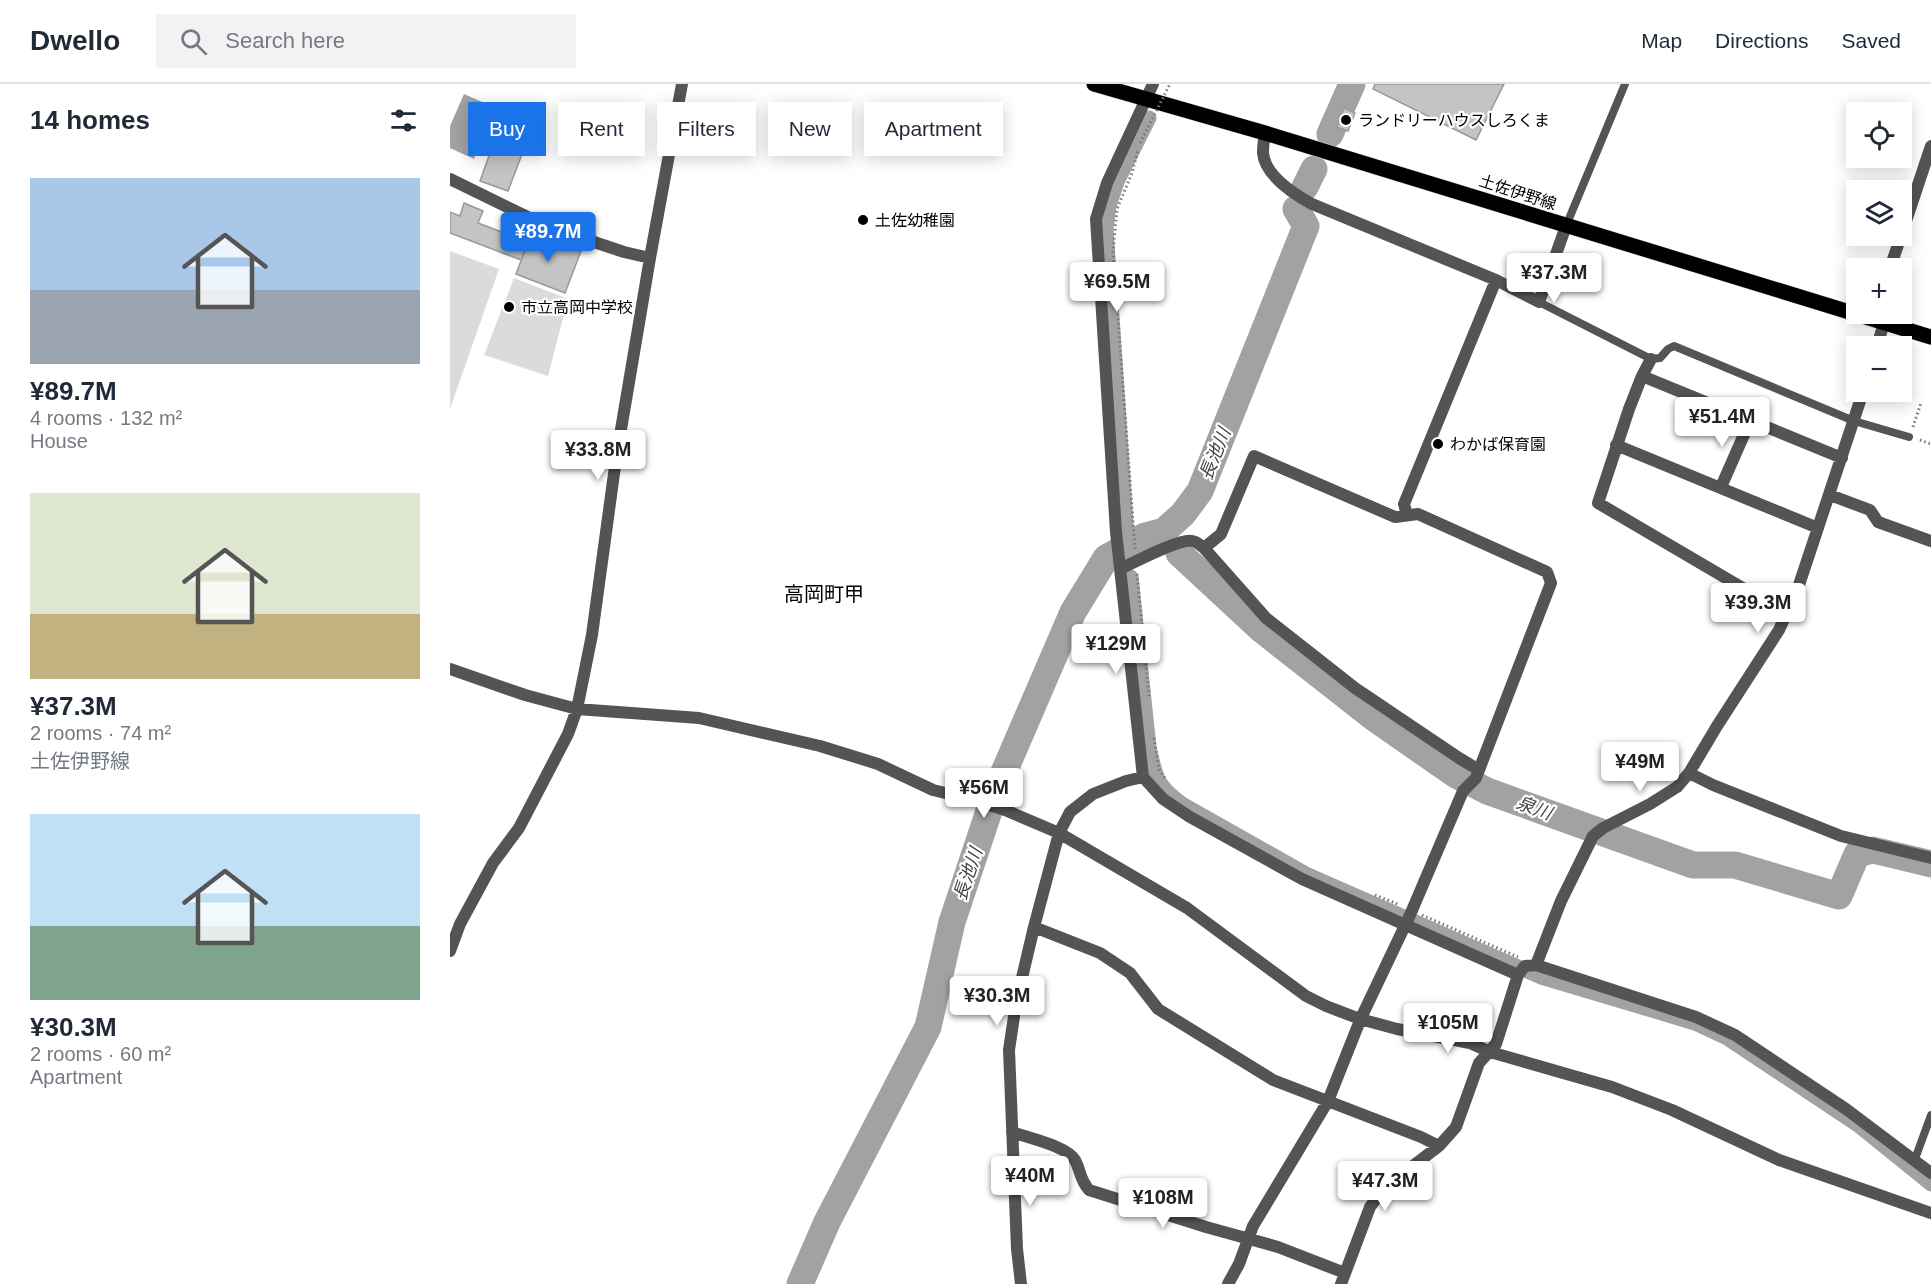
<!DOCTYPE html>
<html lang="en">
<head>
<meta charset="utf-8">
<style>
	:root { --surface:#fff; --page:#f2f2f3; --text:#1f2937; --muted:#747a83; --line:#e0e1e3; --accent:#1a73e8 }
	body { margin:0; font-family:Helvetica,"Noto Sans JP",sans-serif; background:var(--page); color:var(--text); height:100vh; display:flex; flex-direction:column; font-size:22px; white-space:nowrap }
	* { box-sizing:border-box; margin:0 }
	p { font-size:20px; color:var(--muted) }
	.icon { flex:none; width:33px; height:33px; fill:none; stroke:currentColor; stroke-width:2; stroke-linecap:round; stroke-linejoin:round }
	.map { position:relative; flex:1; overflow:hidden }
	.sheet { display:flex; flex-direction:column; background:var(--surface); width:450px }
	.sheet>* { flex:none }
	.top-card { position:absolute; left:18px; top:18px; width:570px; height:54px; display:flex; gap:12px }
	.controls { position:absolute; left:1396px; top:18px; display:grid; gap:12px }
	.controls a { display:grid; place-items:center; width:66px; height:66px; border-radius:0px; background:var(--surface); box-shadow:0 3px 15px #0003; font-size:30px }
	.price { position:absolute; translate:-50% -51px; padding:0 14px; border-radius:6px; background:#fff; color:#222; font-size:20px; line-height:39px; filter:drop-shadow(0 2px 3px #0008) }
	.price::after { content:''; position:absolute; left:50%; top:36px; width:18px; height:14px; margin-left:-9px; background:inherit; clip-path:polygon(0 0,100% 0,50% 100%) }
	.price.on { background:var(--accent); color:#fff }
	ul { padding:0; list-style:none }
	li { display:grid; align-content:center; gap:12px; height:318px; padding:0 30px }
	li span { display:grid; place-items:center; height:186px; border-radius:0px; color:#555 }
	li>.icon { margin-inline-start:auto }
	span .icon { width:108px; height:108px; fill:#fffc; stroke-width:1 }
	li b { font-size:26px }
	h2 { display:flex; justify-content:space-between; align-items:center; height:72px; padding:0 30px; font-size:26px }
	.pill { padding:0 21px; border-radius:0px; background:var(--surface); box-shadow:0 3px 15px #0003; font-size:21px; line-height:54px }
	.pill.on { background:var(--accent); color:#fff }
	header { display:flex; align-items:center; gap:36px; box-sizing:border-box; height:84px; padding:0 30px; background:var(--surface); border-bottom:2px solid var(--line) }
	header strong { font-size:28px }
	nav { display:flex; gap:33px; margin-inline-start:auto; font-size:21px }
	.search { width:420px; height:54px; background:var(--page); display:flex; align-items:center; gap:15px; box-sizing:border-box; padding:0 21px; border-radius:0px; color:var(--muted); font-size:22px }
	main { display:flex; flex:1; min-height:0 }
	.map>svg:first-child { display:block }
</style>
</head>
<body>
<header>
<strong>Dwello</strong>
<div class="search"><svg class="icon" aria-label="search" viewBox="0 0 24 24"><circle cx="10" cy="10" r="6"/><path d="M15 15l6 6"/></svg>Search here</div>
<nav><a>Map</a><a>Directions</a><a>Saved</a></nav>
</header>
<main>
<section class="sheet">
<h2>14 homes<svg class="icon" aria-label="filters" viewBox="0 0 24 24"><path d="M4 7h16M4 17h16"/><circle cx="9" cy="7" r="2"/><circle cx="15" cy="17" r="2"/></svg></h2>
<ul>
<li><span style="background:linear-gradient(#a9c7e8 60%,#9aa5b1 0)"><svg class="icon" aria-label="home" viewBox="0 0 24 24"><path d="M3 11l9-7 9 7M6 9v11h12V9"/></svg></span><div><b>¥89.7M</b><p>4 rooms · 132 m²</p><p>House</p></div></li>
<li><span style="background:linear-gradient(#dfe7d0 65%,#c2b280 0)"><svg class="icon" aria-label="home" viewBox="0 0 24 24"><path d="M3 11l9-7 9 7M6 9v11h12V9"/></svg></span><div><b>¥37.3M</b><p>2 rooms · 74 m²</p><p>土佐伊野線</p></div></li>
<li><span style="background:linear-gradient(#bfe0f5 60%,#7fa58c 0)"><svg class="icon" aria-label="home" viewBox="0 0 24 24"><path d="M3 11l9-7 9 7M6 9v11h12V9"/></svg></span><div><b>¥30.3M</b><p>2 rooms · 60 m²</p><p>Apartment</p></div></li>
</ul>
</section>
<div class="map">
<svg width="1481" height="1200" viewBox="0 0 1481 1200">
	<rect width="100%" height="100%" fill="#fff"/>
	<path fill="#dbdbdb" d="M0,167L49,185L0,325Z
		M64,194L118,215L98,292L34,271Z"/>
	<path fill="#a2a2a2" d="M14,10L46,24L24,75L0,64V42Z"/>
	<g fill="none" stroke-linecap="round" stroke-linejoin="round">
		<path stroke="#a2a2a2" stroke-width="15" d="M678,468L656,145L659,122L667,98L699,34
			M681,493L699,663C706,694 706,701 732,720L856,790L1091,893L1245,939L1277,954L1408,1041L1481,1100"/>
		<path stroke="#a2a2a2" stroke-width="27" d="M880,50L902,0
			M855,103L864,85
			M729,469L812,546L924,634L1006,691L1037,707L1243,781H1285L1389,812L1407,770L1423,766L1481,780
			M350,1200L377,1138L478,943L502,838L545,709L623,528L656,474L695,452L714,447L733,430L750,407L856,142L846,125"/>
	</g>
	<path fill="#c4c4c4" stroke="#989898" stroke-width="1.5" d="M925,0H1054L1026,56L923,5Z
		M894,24L905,29L898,47L887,43Z
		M45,55L74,65L58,107L30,97Z
		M14,119L33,127L28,139L78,158L71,176L0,149V128L10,132Z
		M82,148L131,167L115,209L66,190Z"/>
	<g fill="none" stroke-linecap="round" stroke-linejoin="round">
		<defs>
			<path id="primary" d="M644,0L815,49L1481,253"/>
		</defs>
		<use href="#primary" stroke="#dbdbdb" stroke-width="16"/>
		<path stroke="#767676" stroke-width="3" stroke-dasharray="1.5 3" stroke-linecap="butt" d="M1463,343L1471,319
			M1470,356L1481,360
			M685,465L663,167L667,125L682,89L688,66
			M687,490L699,612
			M704,654L709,685L716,696
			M925,811L950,821
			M972,831L1068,873"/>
		<path stroke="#545454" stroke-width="8" d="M1116,142L1175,0
			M1089,218L1201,275L1210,274L1218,265L1224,262L1404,337L1459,353
			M1465,1075L1481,1031"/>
		<path stroke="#545454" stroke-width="12" d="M703,0L657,99L646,135L666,448L693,693L713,715L740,733L852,795L1068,891
			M815,49C814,55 813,62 813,69C815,92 844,110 862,120L1046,196L954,420L957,431
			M0,95L96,142L174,168L200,174
			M1452,149L1481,62
			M1440,184L1451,152
			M1046,196L1089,218L1116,142
			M1427,262L1434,239
			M1192,292L1201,275
			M1166,361L1368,444
			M1271,403L1300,337
			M1380,411L1420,426L1428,438L1481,457
			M754,464L771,450L804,372L945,433L968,430L1097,488L1101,499L1029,686L1026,694L1013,707L960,831L911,934L878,1017L803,1142L789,1180L778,1200
			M670,485C683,479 730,454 742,457C746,457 751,462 754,464L816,534L905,604L1009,674L1029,686
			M1337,530L1148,419L1179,325L1192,292L1392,374
			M0,585L75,611L127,625L249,634L370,662L428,680L483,706L524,716L555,726L609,749L737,824L856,912L876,922L910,935L947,945L1020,959L1040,968L1162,1003L1222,1026L1329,1076L1481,1129
			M1239,689L1263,701L1391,752L1481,774
			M584,843L650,869L680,889L708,925L823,996L971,1053L989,1062L1006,1043L1029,979L1046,960L1068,891L1075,882L1086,881L1111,817L1143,752L1153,744L1200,720L1227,703L1239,689L1267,642L1329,546L1349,501L1413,308
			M0,867L10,840L43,779L69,744L118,650L127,625L142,551L166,375L200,174L232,0
			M1086,881L1246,933L1285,951L1396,1025L1481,1089
			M562,1048C578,1054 617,1062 625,1076C631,1087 629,1094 639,1106L756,1143L828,1163L895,1189
			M571,1200L567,1165L559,966L566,919L584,843L609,749L620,728L643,710L676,697L693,693
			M891,1200L920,1123L934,1104L989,1062"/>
		<use href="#primary" stroke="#000" stroke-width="15"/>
		<path stroke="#767676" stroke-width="3" stroke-dasharray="1.5 3" stroke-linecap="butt" d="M690,59L720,0"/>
	</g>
	<g fill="#000" stroke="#fff" stroke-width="2">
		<circle cx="896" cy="36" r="6"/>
		<circle cx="413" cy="136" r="6"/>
		<circle cx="59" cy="223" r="6"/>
		<circle cx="988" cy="360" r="6"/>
	</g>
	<g text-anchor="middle" stroke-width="4.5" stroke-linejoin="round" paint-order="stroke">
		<g font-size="16" fill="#000" stroke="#fff" text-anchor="start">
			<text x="908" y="42">ランドリーハウスしろくま</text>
			<text x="425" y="142">土佐幼稚園</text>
			<text x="71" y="229">市立高岡中学校</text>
			<text x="1000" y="366">わかば保育園</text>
		</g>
		<g font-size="16" fill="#000" stroke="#fff">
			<text transform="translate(1068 108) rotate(18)" y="6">土佐伊野線</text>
		</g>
		<g font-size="18" font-style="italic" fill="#434343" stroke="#fff">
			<text transform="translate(765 370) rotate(-68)" y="6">長池川</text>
			<text transform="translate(1084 724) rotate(20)" y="6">泉川</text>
			<text transform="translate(518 790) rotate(-71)" y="6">長池川</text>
		</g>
		<g font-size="20" fill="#000" stroke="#fff">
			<text x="374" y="517">高岡町甲</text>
		</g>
	</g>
</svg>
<div class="controls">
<a><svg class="icon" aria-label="locate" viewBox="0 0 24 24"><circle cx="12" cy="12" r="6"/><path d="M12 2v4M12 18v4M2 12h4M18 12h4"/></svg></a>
<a><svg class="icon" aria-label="layers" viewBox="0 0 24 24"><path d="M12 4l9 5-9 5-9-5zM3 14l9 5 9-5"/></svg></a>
<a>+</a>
<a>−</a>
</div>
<b class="price on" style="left:98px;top:179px">¥89.7M</b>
<b class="price" style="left:1104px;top:220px">¥37.3M</b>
<b class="price" style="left:667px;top:229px">¥69.5M</b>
<b class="price" style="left:1272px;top:364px">¥51.4M</b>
<b class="price" style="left:148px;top:397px">¥33.8M</b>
<b class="price" style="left:1308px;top:550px">¥39.3M</b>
<b class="price" style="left:666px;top:591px">¥129M</b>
<b class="price" style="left:1190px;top:709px">¥49M</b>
<b class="price" style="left:534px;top:735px">¥56M</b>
<b class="price" style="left:547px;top:943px">¥30.3M</b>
<b class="price" style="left:998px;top:970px">¥105M</b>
<b class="price" style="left:580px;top:1123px">¥40M</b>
<b class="price" style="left:935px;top:1128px">¥47.3M</b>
<b class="price" style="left:713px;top:1145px">¥108M</b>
<div class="top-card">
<a class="pill on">Buy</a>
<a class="pill">Rent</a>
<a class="pill">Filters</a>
<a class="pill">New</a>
<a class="pill">Apartment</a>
</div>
</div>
</main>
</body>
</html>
